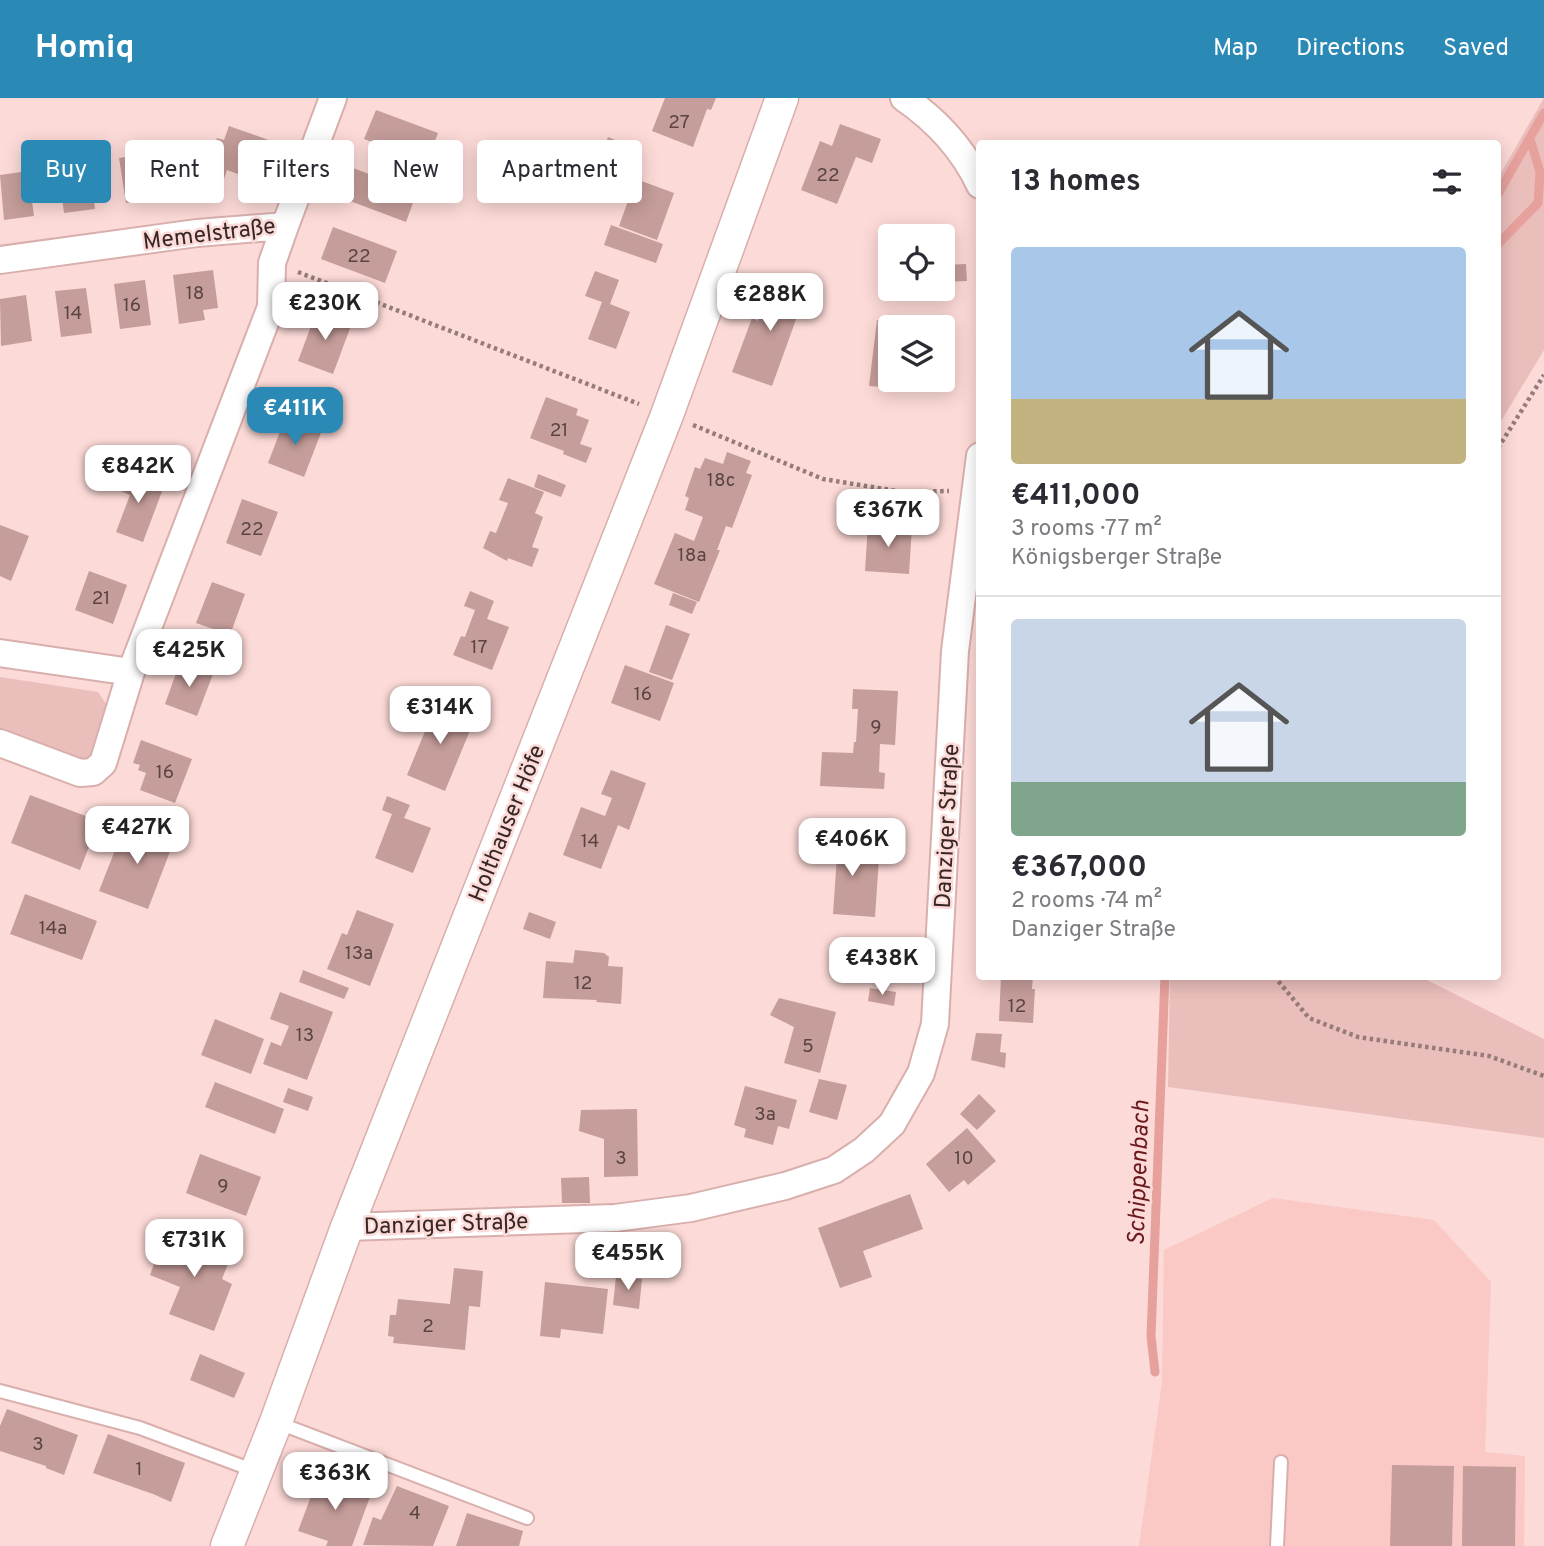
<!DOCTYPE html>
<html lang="en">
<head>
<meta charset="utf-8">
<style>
	:root { --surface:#fff; --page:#f2f2f3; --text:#2b2b33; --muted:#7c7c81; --line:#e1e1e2; --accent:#2a89b5 }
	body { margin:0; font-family:Overpass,sans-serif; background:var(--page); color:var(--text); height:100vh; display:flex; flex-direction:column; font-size:26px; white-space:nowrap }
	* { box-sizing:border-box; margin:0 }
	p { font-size:23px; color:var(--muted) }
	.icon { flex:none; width:38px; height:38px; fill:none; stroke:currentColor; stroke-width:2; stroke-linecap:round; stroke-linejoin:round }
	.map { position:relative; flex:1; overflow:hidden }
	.side { position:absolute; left:976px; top:42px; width:525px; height:840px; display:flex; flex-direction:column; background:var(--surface); border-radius:7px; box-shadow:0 4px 18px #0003 }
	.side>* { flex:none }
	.top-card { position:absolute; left:21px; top:42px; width:665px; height:63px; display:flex; gap:14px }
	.fabs { position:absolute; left:878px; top:126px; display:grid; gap:14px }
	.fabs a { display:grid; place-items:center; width:77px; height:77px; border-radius:7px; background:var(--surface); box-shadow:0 4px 18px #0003; font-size:35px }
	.price { position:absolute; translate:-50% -60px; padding:0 16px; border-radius:14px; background:#fff; color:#222; font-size:23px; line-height:46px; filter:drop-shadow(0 2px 4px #0008) }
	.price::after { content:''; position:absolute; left:50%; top:42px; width:21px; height:16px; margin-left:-10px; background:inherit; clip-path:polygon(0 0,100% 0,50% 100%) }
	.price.current { background:var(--accent); color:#fff }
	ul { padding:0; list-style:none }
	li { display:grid; align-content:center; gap:14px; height:371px; padding:0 35px }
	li+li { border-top:2px solid var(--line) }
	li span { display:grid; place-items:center; height:217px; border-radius:7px; color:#555 }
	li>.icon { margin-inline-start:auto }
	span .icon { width:126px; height:126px; fill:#fffc; stroke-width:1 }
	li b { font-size:30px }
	h2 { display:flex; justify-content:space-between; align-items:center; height:84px; padding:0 35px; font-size:30px }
	.chip { padding:0 24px; border-radius:7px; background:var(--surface); box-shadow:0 4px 18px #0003; font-size:24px; line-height:63px }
	.chip.current { background:var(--accent); color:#fff }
	header { display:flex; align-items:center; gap:42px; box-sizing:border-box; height:98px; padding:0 35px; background:var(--accent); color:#fff }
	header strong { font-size:33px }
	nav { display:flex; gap:38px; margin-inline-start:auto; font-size:24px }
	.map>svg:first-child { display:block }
</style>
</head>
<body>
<header>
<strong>Homiq</strong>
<nav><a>Map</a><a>Directions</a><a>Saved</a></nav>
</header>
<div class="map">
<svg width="1544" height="1448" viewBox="0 0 1544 1448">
	<rect width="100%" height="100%" fill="#fcdad7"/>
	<path fill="#fac8c5" d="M1273,1100L1434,1122L1491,1184L1485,1354L1525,1358L1524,1448H1139L1162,1284L1164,1152Z"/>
	<path fill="#eabebb" d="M1544,0V252L1498,328V80Z
		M0,579L98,594L110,612L91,660L73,664L0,636Z
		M1170,879H1421L1544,941V1040L1168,989Z"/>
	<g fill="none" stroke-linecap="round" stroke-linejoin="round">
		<path stroke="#e7a19d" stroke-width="9" d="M1498,96L1544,15
			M1498,146L1538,105L1540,74L1530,41
			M1155,1274L1151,1238L1165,878"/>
	</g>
	<path fill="#c59d9a" d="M665,0H716L711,12L707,11L693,49L652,33Z
		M376,12L438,35L427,65L364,41Z
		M840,26L881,41L872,65L856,59L837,106L801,92L820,43L832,48Z
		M229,28L280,46L265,86L227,72L224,81L204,73L217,40L224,42Z
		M608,39L630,48L620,74L598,65Z
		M151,55L157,101L126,105L119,60Z
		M89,65L95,111L64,115L58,69Z
		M353,70L417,94L406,124L342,100Z
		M28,73L34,118L4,122L0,77Z
		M636,81L674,95L657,142L619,128Z
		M611,127L663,146L656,165L604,147Z
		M333,129L397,153L385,185L321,161Z
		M966,166L967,183L943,184V167Z
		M213,172L218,210L203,212L205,222L179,226L173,177Z
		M595,173L619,182L610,206L630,214L616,251L588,241L602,204L585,198Z
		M773,179L807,191L772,288L732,274L752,220L758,223Z
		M145,182L151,227L120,231L114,186Z
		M86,190L92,235L61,239L55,193Z
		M26,197L32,243L1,248L0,201Z
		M317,212L352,225L333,276L298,263Z
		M877,222L925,228L891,229L892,290L869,288Z
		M546,299L578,311L576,317L589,322L580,346L592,350L586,365L563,356L564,353L530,340Z
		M286,318L322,332L304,379L268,365Z
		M727,354L751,363L746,375L752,377L732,430L726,428L717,452H720L699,504L654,486L675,435L694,443L703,419L685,412L689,400L685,398L695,369L700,371L705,360L723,366Z
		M123,372L164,388L143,444L116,434L130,397L116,391Z
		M538,376L566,387L561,399L534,389Z
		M508,380L544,394L535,415L543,419L532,449L539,451L532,469L508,460L507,463L483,450L490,433L496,435L508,405L499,402Z
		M242,401L278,414L261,458L226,445Z
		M868,426L912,429L909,476L865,473Z
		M0,427L29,438L11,483L0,478Z
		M89,473L127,487L113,526L75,512Z
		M212,484L245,496L230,537L196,525Z
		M470,493L494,503L487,521L509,529L492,572L453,557L461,538L465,539L475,512L464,508Z
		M673,495L697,504L692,516L669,507Z
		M666,527L690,536L672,582L649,574Z
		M180,564L213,576L197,618L165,606Z
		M625,567L674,585L660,623L611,605Z
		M853,591L898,593L895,647L880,646L879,674L885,675L884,691L820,688L822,654L853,655L854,644H856L858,611H852Z
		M434,597L459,608L453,623L471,630L445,693L407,677L433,614L428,612Z
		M141,642L192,661L175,705L140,692L146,675L138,672L140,667L133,665Z
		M611,672L646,685L629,732L618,727L601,771L563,757L581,709L605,718L612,700L601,696Z
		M30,697L99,723L80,772L11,745Z
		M387,698L410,707L404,720L431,730L413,775L375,760L392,716L382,712Z
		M126,724L174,743L148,811L99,793Z
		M822,738L853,739L852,759L879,760L875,819L833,816L837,758L835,760L822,759Z
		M25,796L97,823L82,862L10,836Z
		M357,812L394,826L370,888L327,871L342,835L347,837Z
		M529,814L556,824L550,841L523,831Z
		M575,852L604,855L609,859L608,868L623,869L621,906L596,904L597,902L543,900L546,863L573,865Z
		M303,872L349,890L344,901L299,884Z
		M1001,878H1033L1032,891H1035L1033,925L999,923Z
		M870,890L896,894L894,908L868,903Z
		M280,894L333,914L307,982L263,966L271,944L281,948L289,928L270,921Z
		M779,900L836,914L820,975L784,965L794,929L770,917Z
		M215,921L264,941L251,976L201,957Z
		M976,935L1002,936L1000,954L1006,955L1005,970L971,962Z
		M819,981L847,987L837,1022L809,1014Z
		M215,984L284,1011L275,1036L205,1009Z
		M745,988L797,1002L789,1031L778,1028L773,1047L744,1039L746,1031L734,1027Z
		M288,990L313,999L308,1013L283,1004Z
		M979,996L996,1013L977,1032L960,1016Z
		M637,1011L638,1078L604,1079V1041L579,1033L581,1012Z
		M967,1030L996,1063L968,1087L964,1082L949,1094L926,1066Z
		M200,1056L261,1079L246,1118L186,1095Z
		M589,1079L590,1105H562L561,1080Z
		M910,1096L923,1131L863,1153L872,1179L840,1190L818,1130Z
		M166,1133L231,1158L222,1181L232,1186L214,1233L169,1216L180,1189L150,1177Z
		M454,1170L483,1173L480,1209L469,1208L465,1252L393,1245L394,1239L388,1238L390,1217H396L398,1201L450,1206Z
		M616,1178L642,1181L639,1211L613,1207Z
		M545,1184L608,1191L603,1236L561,1231L560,1240L540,1238Z
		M200,1256L245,1275L234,1300L190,1282Z
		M7,1311L78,1337L64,1377L46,1370V1368L0,1353V1328Z
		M108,1336L185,1365L171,1404L153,1396L93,1375Z
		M1392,1367L1454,1368L1452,1448H1390Z
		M1463,1368L1516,1369L1515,1448H1462Z
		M319,1377L371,1396L352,1448H326L328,1443L298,1433Z
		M397,1388L449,1408L433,1448L363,1447L373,1419L381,1422Z
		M467,1415L523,1433L519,1448H456Z"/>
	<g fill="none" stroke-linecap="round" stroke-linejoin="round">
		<defs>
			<path id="service" d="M0,1293L140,1330L255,1373
				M276,1324L527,1420
				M1277,1448L1281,1364"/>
			<path id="minor" d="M904,0C936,22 963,51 980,87
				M0,162L197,135L285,128L333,0
				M0,555L131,574
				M0,645L80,675L93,674L103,665L131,574L271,209L272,165L285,128
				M347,1129L615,1120L691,1110L785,1088L834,1072L864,1052L892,1026L921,975L935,926L955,553L980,358"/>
			<path id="tertiary" d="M227,1448L276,1324L347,1129L667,317L782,0"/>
		</defs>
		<use href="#service" stroke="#d8afac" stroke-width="16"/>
		<use href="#minor" stroke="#d8afac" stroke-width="30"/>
		<use href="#tertiary" stroke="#d8afac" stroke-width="35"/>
		<path stroke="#957c7a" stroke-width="4.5" stroke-dasharray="3.5 3.5" stroke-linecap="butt" d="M298,174L639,306
			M693,327L823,381L903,394L949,393
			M1498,350L1544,277
			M1274,878L1309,920L1358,939L1489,958L1544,978"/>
		<use href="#service" stroke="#fff" stroke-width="12"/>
		<use href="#minor" stroke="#fff" stroke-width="26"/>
		<use href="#tertiary" stroke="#fff" stroke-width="32"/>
	</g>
	<g text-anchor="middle" stroke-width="5" stroke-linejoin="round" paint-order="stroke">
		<g font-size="19" fill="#5a4442">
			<text x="679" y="30">27</text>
			<text x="828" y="83">22</text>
			<text x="359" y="164">22</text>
			<text x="195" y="201">18</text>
			<text x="132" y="213">16</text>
			<text x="73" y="221">14</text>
			<text x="559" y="338">21</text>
			<text x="721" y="388">18c</text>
			<text x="252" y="437">22</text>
			<text x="692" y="463">18a</text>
			<text x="101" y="506">21</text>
			<text x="479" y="555">17</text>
			<text x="643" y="602">16</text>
			<text x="876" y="635">9</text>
			<text x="165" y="680">16</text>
			<text x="590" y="749">14</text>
			<text x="53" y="836">14a</text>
			<text x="359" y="861">13a</text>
			<text x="583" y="891">12</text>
			<text x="1017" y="914">12</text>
			<text x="305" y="943">13</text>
			<text x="808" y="954">5</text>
			<text x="765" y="1022">3a</text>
			<text x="621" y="1066">3</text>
			<text x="964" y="1066">10</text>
			<text x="223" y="1094">9</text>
			<text x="428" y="1234">2</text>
			<text x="38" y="1352">3</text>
			<text x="139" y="1377">1</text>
			<text x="415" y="1421">4</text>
		</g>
		<g font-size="23" fill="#362725" stroke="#fcdad7">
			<text transform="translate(209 135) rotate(-7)" y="8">Memelstraße</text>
			<text transform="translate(506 725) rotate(-68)" y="8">Holthauser Höfe</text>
			<text transform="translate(946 728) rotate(-87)" y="8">Danziger Straße</text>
			<text transform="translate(446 1125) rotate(-2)" y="8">Danziger Straße</text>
		</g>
		<g font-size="24" font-style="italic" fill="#6a191d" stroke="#fcdad7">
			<text transform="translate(1138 1075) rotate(-88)" y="8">Schippenbach</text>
		</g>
	</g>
</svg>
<div class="fabs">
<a><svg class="icon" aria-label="locate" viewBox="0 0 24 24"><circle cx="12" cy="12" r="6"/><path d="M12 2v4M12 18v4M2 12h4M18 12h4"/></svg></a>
<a><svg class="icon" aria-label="layers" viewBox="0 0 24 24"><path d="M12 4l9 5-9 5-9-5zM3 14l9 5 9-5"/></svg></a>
</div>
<b class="price" style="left:770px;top:235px">€288K</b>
<b class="price" style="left:325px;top:244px">€230K</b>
<b class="price current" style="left:295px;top:349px">€411K</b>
<b class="price" style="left:138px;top:407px">€842K</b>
<b class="price" style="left:888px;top:451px">€367K</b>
<b class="price" style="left:189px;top:591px">€425K</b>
<b class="price" style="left:440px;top:648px">€314K</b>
<b class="price" style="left:137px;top:768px">€427K</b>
<b class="price" style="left:852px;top:780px">€406K</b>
<b class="price" style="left:882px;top:899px">€438K</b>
<b class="price" style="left:194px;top:1181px">€731K</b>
<b class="price" style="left:628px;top:1194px">€455K</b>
<b class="price" style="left:335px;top:1414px">€363K</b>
<div class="top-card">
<a class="chip current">Buy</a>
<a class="chip">Rent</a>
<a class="chip">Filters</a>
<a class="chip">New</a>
<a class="chip">Apartment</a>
</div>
<section class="side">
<h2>13 homes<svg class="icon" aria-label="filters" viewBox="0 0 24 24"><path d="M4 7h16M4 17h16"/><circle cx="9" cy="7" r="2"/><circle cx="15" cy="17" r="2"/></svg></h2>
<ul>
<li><span style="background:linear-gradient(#a9c7e8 70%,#c2b280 0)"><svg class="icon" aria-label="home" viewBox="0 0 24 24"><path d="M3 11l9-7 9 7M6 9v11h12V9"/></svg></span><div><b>€411,000</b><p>3 rooms · 77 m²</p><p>Königsberger Straße</p></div></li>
<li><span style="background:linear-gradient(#c9d6e8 75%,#7fa58c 0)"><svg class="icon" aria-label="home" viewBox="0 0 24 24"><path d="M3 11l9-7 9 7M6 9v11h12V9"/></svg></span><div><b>€367,000</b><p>2 rooms · 74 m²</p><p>Danziger Straße</p></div></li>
</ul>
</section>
</div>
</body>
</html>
